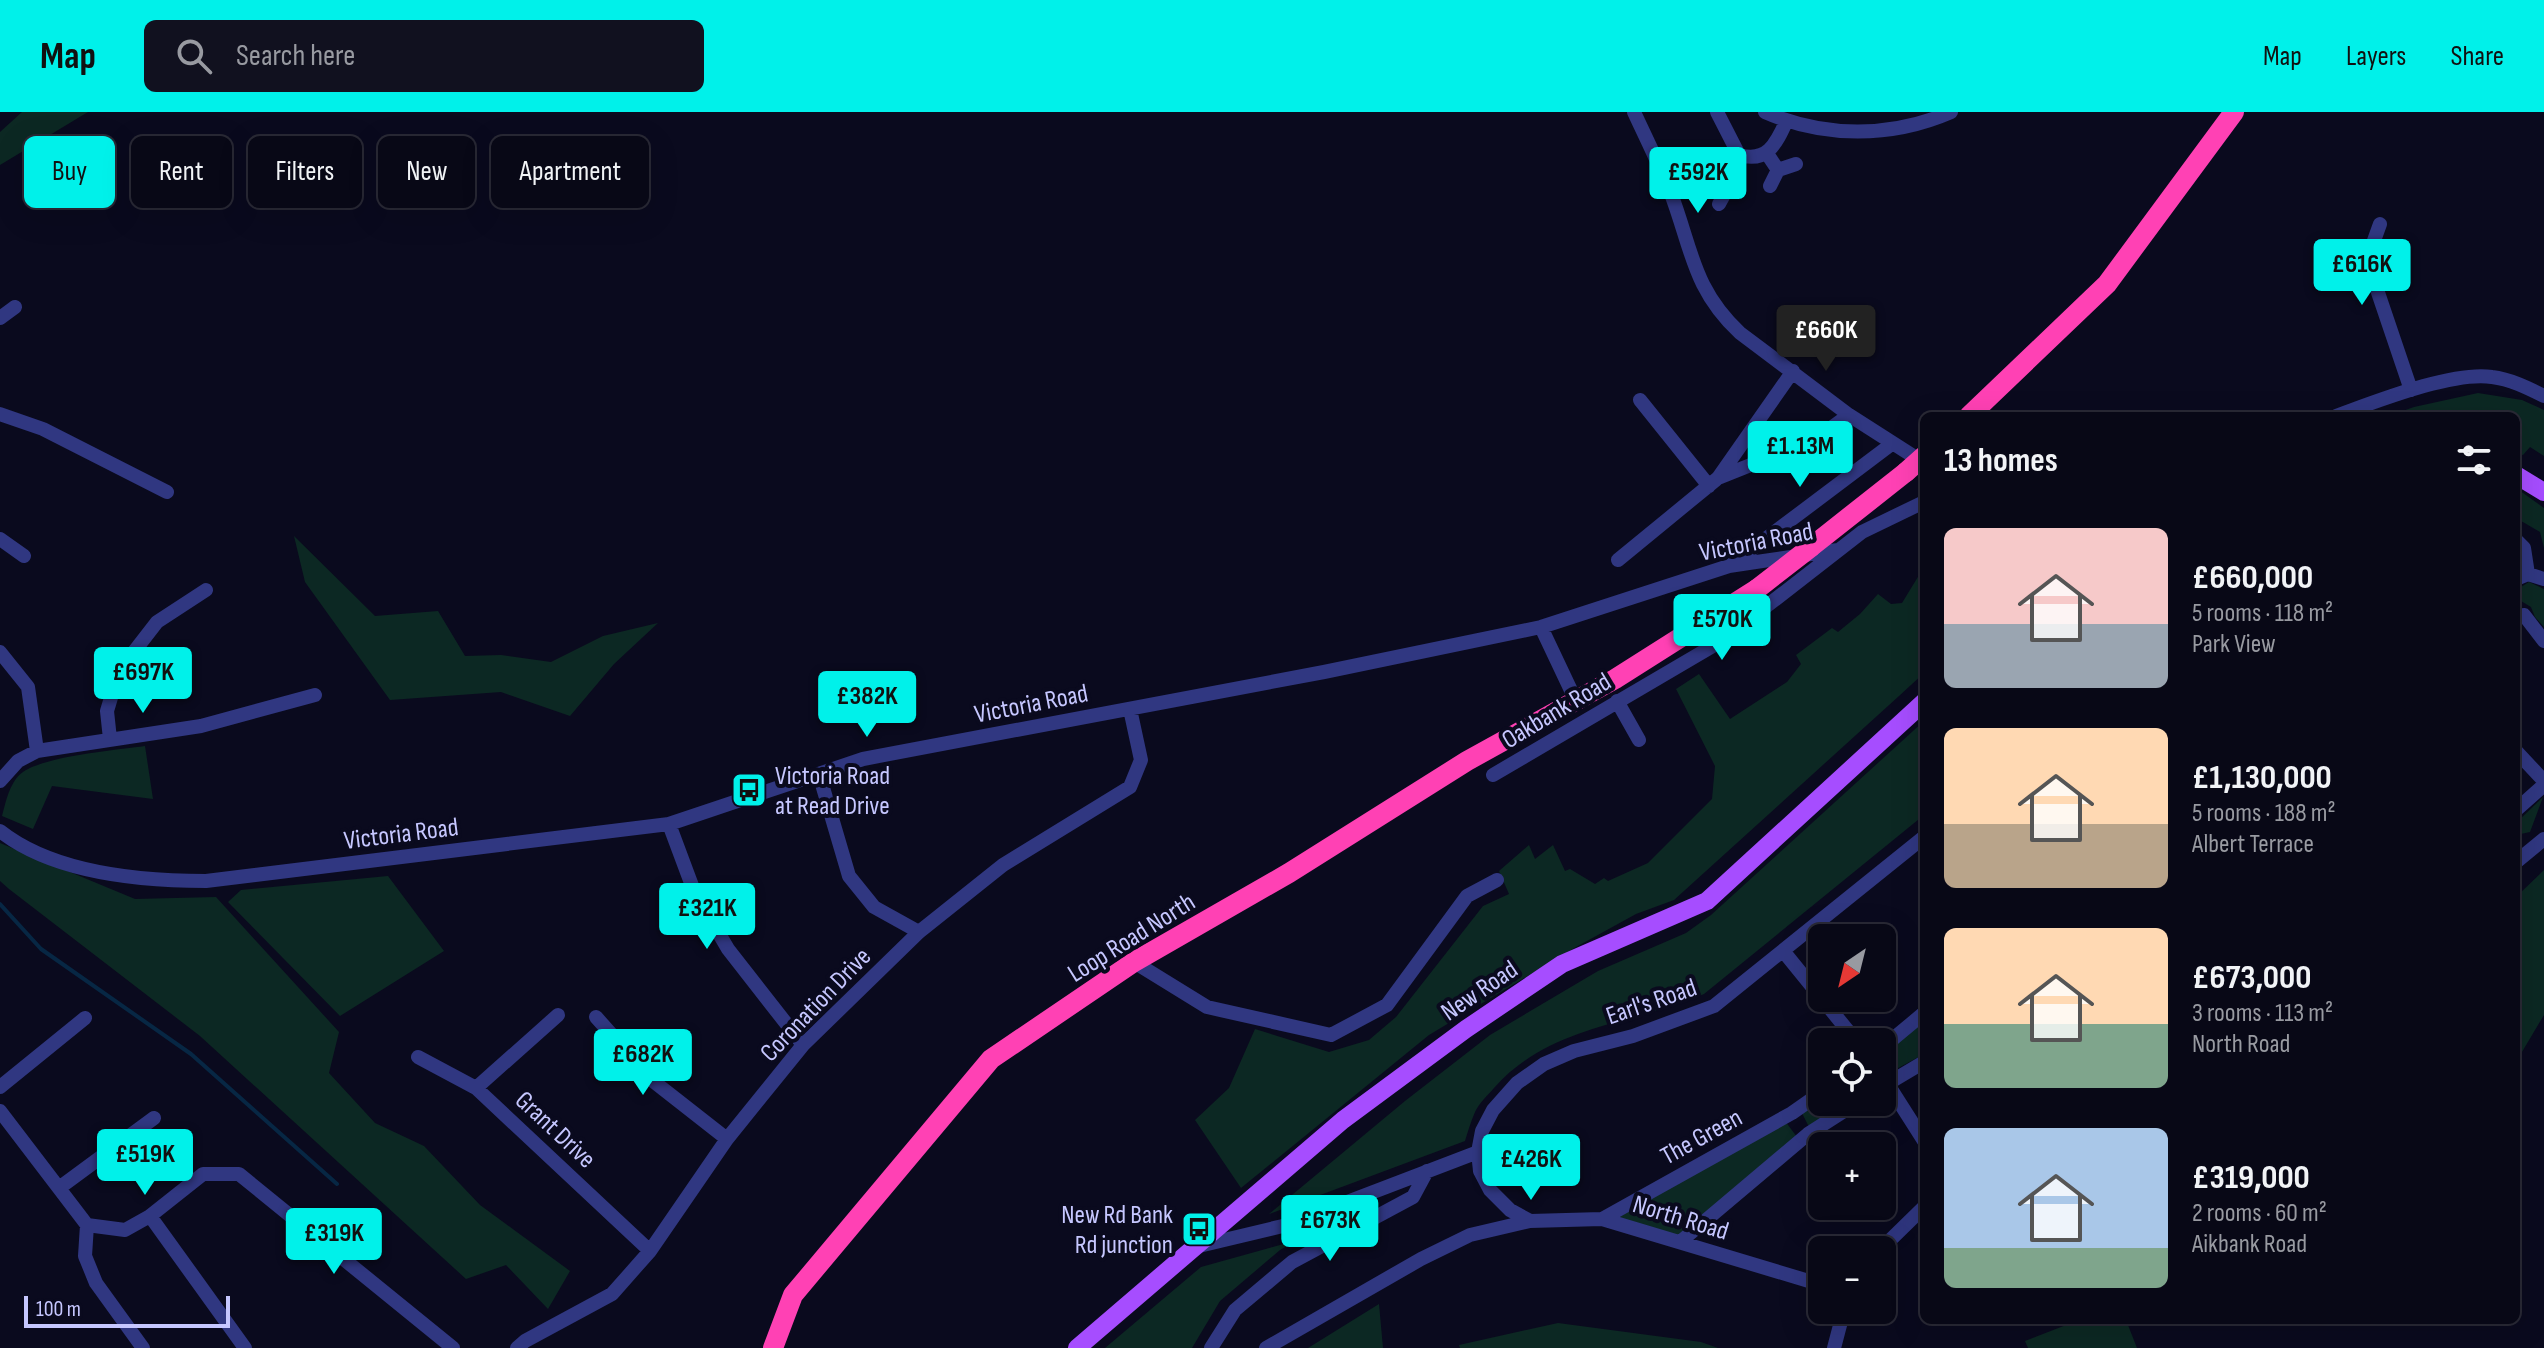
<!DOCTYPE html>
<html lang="en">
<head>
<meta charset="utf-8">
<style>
	:root { --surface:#080816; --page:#11111f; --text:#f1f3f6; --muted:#989aa1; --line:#292935; --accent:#00f1ea }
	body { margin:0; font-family:"Sofia Sans Condensed",sans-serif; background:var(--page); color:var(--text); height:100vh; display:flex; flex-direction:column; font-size:30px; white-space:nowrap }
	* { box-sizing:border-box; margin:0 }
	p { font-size:26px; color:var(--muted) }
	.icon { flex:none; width:44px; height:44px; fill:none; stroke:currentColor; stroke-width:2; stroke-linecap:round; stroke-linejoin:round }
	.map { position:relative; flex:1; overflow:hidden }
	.side { position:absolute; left:1920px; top:300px; width:600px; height:912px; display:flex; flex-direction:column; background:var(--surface); border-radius:12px; box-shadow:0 8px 32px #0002,0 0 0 2px var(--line) }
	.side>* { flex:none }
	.banner { position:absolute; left:24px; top:24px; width:760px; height:72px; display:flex; gap:16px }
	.needle { width:52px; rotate:215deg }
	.fabs { position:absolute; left:1808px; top:812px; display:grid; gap:16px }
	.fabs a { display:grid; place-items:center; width:88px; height:88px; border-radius:12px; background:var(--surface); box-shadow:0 8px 32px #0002,0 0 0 2px var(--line); font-size:40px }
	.scale { position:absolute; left:24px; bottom:20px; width:206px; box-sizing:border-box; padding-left:8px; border:4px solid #c6c7ff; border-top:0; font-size:22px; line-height:28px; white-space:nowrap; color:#c6c7ff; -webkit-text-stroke:6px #0a0a1e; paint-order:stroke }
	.price { position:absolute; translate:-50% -68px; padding:0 18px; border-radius:8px; background:var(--accent); color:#111; font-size:26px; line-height:52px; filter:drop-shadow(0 2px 4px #0008) }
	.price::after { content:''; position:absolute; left:50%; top:48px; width:24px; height:18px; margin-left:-12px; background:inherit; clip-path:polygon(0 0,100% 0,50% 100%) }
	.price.current { background:#222; color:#fff }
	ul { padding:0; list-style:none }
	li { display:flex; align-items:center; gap:24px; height:200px; padding:0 24px }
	li span { display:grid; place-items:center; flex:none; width:224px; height:160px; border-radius:12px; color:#555 }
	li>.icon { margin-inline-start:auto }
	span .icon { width:96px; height:96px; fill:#fffc; stroke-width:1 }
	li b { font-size:34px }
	h2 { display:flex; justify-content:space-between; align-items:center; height:96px; padding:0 24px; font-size:34px }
	.tag { padding:0 28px; border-radius:12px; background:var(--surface); box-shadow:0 8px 32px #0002,0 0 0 2px var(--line); font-size:28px; line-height:72px }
	.tag.current { background:var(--accent); color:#111 }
	header { display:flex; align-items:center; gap:48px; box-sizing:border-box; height:112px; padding:0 40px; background:var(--accent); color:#111 }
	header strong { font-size:38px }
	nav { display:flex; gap:44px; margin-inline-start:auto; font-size:28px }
	.search { width:560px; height:72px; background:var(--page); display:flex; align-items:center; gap:20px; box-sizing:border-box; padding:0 28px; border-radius:12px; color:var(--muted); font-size:30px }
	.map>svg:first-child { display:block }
</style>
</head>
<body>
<header>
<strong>Map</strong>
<div class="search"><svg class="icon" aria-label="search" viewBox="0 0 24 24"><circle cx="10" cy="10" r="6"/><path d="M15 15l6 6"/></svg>Search here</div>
<nav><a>Map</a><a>Layers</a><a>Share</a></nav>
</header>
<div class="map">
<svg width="2544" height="1236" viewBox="0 0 2544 1236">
	<rect width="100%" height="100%" fill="#0a0a1e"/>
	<path fill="#0c2823" d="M22,0H88L0,53V20Z
		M2478,281L2522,288L2544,298V344L2530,335L2523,343L2516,341V304H2389L2414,295Z
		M2516,376L2544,396V436L2540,420L2516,406Z
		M294,424L375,504L438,499L465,544L501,543L551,550L603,524L658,511L614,552L570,604L501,580L390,588L305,470Z
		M1924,455V561L1899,584L1674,788L1636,802L1576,835L1429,923L1241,1076L1195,1008L1229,976L1255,917L1329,940L1369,928L1396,905L1483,794L1509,782L1499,759L1529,733L1535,747L1553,733L1565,759L1570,757L1595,772L1604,766L1608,769L1648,751L1712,687L1715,654L1676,577L1699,562L1730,607L1787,570L1801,552L1796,543L1832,516L1838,520L1860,502L1878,482L1891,492L1902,491Z
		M2529,470L2544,477V515L2535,505L2531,495L2516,486V478Z
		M1924,609V703L1704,882C1633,912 1548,914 1494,976C1488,983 1479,991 1475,1000C1471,1009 1468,1019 1465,1029L1269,1102L1405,989L1490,923L1598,859L1686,821L1711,803Z
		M145,634L153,687L52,674L33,717L2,704C6,689 10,669 23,660C46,644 116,638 145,634Z
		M2543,685L2530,720L2516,723V711Z
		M0,731L135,787L216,785L339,920L329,961L375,1011L424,1034L480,1093L570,1159L548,1197L506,1153L466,1167L200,924L9,777L0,769Z
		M2544,758V903L2516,950V785Z
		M388,764L444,839L340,904L228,790L241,778Z
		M1924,908V942L1889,961L1882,951V943Z
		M1822,986V990H1845L1813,1013H1808L1802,1001Z
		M1785,1009L1797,1025L1681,1124L1617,1106Z
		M1298,1128L1280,1138L1220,1189L1192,1236H1105L1201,1155Z
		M1379,1192L1383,1236H1308Z
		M2079,1208H2126L2137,1236H2028L2025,1229Z
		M1558,1211L1701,1230L1718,1236H1460L1459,1233Z"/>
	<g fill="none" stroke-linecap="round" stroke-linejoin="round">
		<path stroke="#072744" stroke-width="4" d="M0,792L41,837L191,942L337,1072"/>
		<path stroke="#303781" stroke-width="14" d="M1634,0C1646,26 1659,52 1670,79C1692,136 1692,176 1740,221L1849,303L1924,351
			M1717,0L1739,43C1767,51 1776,32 1786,10
			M1765,0C1824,26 1891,26 1951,0
			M1766,40L1778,58L1770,74
			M1778,58L1796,52
			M1719,92L1736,61L1739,43
			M2380,112L2367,148L2411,278
			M0,206L15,195
			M1640,288L1709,374
			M0,302L43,317L167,380
			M2336,304C2375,290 2452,259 2492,265C2510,267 2528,276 2544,284
			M1718,366L1816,327L1849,303
			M0,427L24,444
			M2516,428L2524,436L2528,462
			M1618,448L1718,366L1793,259
			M1731,453L1893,331
			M2516,467L2528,462L2544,467
			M2524,503L2544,529
			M1541,515L1576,589
			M0,540L28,575L37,639
			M1617,589L1639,628
			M110,627L107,599L119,559L157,510L206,478
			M2516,639L2544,669
			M819,662L849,764L874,795L919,820
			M1493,663L1723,528L1862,420L1924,390
			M0,669L18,649L37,639L201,614L315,583
			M2516,698L2544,673
			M669,712L694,779L728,837L803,933
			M0,719C53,761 141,769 206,769L669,712L863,647L1324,560L1541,515L1729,454L1838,438
			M2516,750L2544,727
			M1784,840L1857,930
			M1134,850L1207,895L1331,923L1387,893L1467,784L1497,768
			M596,905L653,969L727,1027
			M1882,936L1924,901
			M418,945L476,976L650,1139
			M1882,963L1924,1029
			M0,975L85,906
			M1882,975L1924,950
			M476,976L558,903
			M0,999L87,1113L125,1118L150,1104L245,1236
			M59,1076L154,1006
			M150,1104L203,1062H239L453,1236
			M1602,1107L1792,1001L1822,980
			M1530,1109L1510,1098L1490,1078L1480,1059L1478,1040L1482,1019L1493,998L1517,971L1544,952L1574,939L1633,924L1714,894L1924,725
			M87,1113L85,1144L96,1171L143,1236
			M1680,1130L1808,1022L1858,990
			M1199,1134L1287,1113L1478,1040
			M1880,1138L1924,1095
			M517,1236L525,1229L612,1182L650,1139L727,1027L803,933L919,820L1003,753L1130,675L1141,648L1130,597
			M1211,1236L1235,1198L1292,1150L1413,1085L1427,1059
			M1266,1236L1421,1147L1470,1123L1530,1109L1602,1107L1822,1173
			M1834,1236L1844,1198"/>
		<path stroke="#a64dff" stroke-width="18" d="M2516,363L2544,380
			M1077,1236L1343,1008L1466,917L1562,852L1707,789L1924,590"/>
		<path stroke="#ff41b4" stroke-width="20" d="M1969,304L2107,172L2234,0
			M1811,435L1906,360
			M773,1236L793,1183L991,947L1134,850L1289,761L1467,649L1615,567L1757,477"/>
		<path stroke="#ff41b4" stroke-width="20" d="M1906,360L1924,344
			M1757,477L1811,435"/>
	</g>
	<defs>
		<symbol id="bus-square" viewBox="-11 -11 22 22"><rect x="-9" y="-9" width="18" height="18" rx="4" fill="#00f1ea" stroke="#0a0a1e"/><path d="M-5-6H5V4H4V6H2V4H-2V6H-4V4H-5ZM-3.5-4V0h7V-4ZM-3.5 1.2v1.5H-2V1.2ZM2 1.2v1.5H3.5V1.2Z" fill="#111"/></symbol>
	</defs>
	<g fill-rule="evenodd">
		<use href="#bus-square" x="729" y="658" width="40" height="40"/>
		<use href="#bus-square" x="1179" y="1097" width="40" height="40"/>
	</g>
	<g text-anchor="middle" stroke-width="8" stroke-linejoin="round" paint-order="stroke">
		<g font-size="26" fill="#c6c7ff" stroke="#0a0a1e">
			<text transform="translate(1756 429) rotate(-11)" y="9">Victoria Road</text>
			<text transform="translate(1031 591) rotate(-11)" y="9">Victoria Road</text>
			<text transform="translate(1556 598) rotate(-31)" y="9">Oakbank Road</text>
			<text transform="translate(401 721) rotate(-7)" y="9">Victoria Road</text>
			<text transform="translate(1131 825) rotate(-32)" y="9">Loop Road North</text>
			<text transform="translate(1479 878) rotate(-34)" y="9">New Road</text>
			<text transform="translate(1651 889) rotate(-19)" y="9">Earl's Road</text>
			<text transform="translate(815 892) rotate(-46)" y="9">Coronation Drive</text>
			<text transform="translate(556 1017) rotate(43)" y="9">Grant Drive</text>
			<text transform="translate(1701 1024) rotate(-29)" y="9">The Green</text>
			<text transform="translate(1681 1105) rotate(17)" y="9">North Road</text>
		</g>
		<g font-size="26" fill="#c6c7ff" stroke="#0a0a1e" text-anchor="start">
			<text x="775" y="672">Victoria Road<tspan x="775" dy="30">at Read Drive</tspan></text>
			<text x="1173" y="1111" text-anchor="end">New Rd Bank<tspan x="1173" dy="30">Rd junction</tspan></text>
		</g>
	</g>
</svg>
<div class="fabs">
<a><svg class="needle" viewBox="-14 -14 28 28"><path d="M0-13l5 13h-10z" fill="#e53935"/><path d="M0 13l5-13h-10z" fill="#989aa1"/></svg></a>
<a><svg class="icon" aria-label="locate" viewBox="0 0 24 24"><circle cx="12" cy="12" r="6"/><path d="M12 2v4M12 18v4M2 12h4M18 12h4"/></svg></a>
<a>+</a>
<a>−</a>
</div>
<div class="scale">100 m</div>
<b class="price" style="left:1698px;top:103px">£592K</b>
<b class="price" style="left:2362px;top:195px">£616K</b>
<b class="price current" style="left:1826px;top:261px">£660K</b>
<b class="price" style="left:1800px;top:377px">£1.13M</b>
<b class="price" style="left:1722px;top:550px">£570K</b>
<b class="price" style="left:143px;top:603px">£697K</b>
<b class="price" style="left:867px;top:627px">£382K</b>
<b class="price" style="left:707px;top:839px">£321K</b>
<b class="price" style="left:643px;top:985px">£682K</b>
<b class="price" style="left:145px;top:1085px">£519K</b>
<b class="price" style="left:1531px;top:1090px">£426K</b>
<b class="price" style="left:1330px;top:1151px">£673K</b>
<b class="price" style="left:334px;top:1164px">£319K</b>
<div class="banner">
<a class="tag current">Buy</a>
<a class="tag">Rent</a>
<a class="tag">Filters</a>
<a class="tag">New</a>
<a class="tag">Apartment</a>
</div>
<section class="side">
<h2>13 homes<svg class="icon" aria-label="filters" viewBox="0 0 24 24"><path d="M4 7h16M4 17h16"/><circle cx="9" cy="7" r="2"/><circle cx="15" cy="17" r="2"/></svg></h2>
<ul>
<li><span style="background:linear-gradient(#f6c9c9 60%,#9aa5b1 0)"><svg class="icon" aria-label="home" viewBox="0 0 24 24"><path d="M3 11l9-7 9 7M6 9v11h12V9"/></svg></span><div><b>£660,000</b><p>5 rooms · 118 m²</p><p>Park View</p></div></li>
<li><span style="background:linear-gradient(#ffd9b3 60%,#b9a48a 0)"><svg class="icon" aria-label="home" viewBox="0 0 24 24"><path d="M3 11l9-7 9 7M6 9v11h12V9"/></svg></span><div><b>£1,130,000</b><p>5 rooms · 188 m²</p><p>Albert Terrace</p></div></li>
<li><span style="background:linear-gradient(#ffd9b3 60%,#7fa58c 0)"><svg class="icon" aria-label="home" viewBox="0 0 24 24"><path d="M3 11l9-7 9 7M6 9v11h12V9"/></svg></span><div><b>£673,000</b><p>3 rooms · 113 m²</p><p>North Road</p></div></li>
<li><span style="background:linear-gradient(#a9c7e8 75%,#7fa58c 0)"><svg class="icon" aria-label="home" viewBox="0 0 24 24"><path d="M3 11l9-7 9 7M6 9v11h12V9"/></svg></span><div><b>£319,000</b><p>2 rooms · 60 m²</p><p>Aikbank Road</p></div></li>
</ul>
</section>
</div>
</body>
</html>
